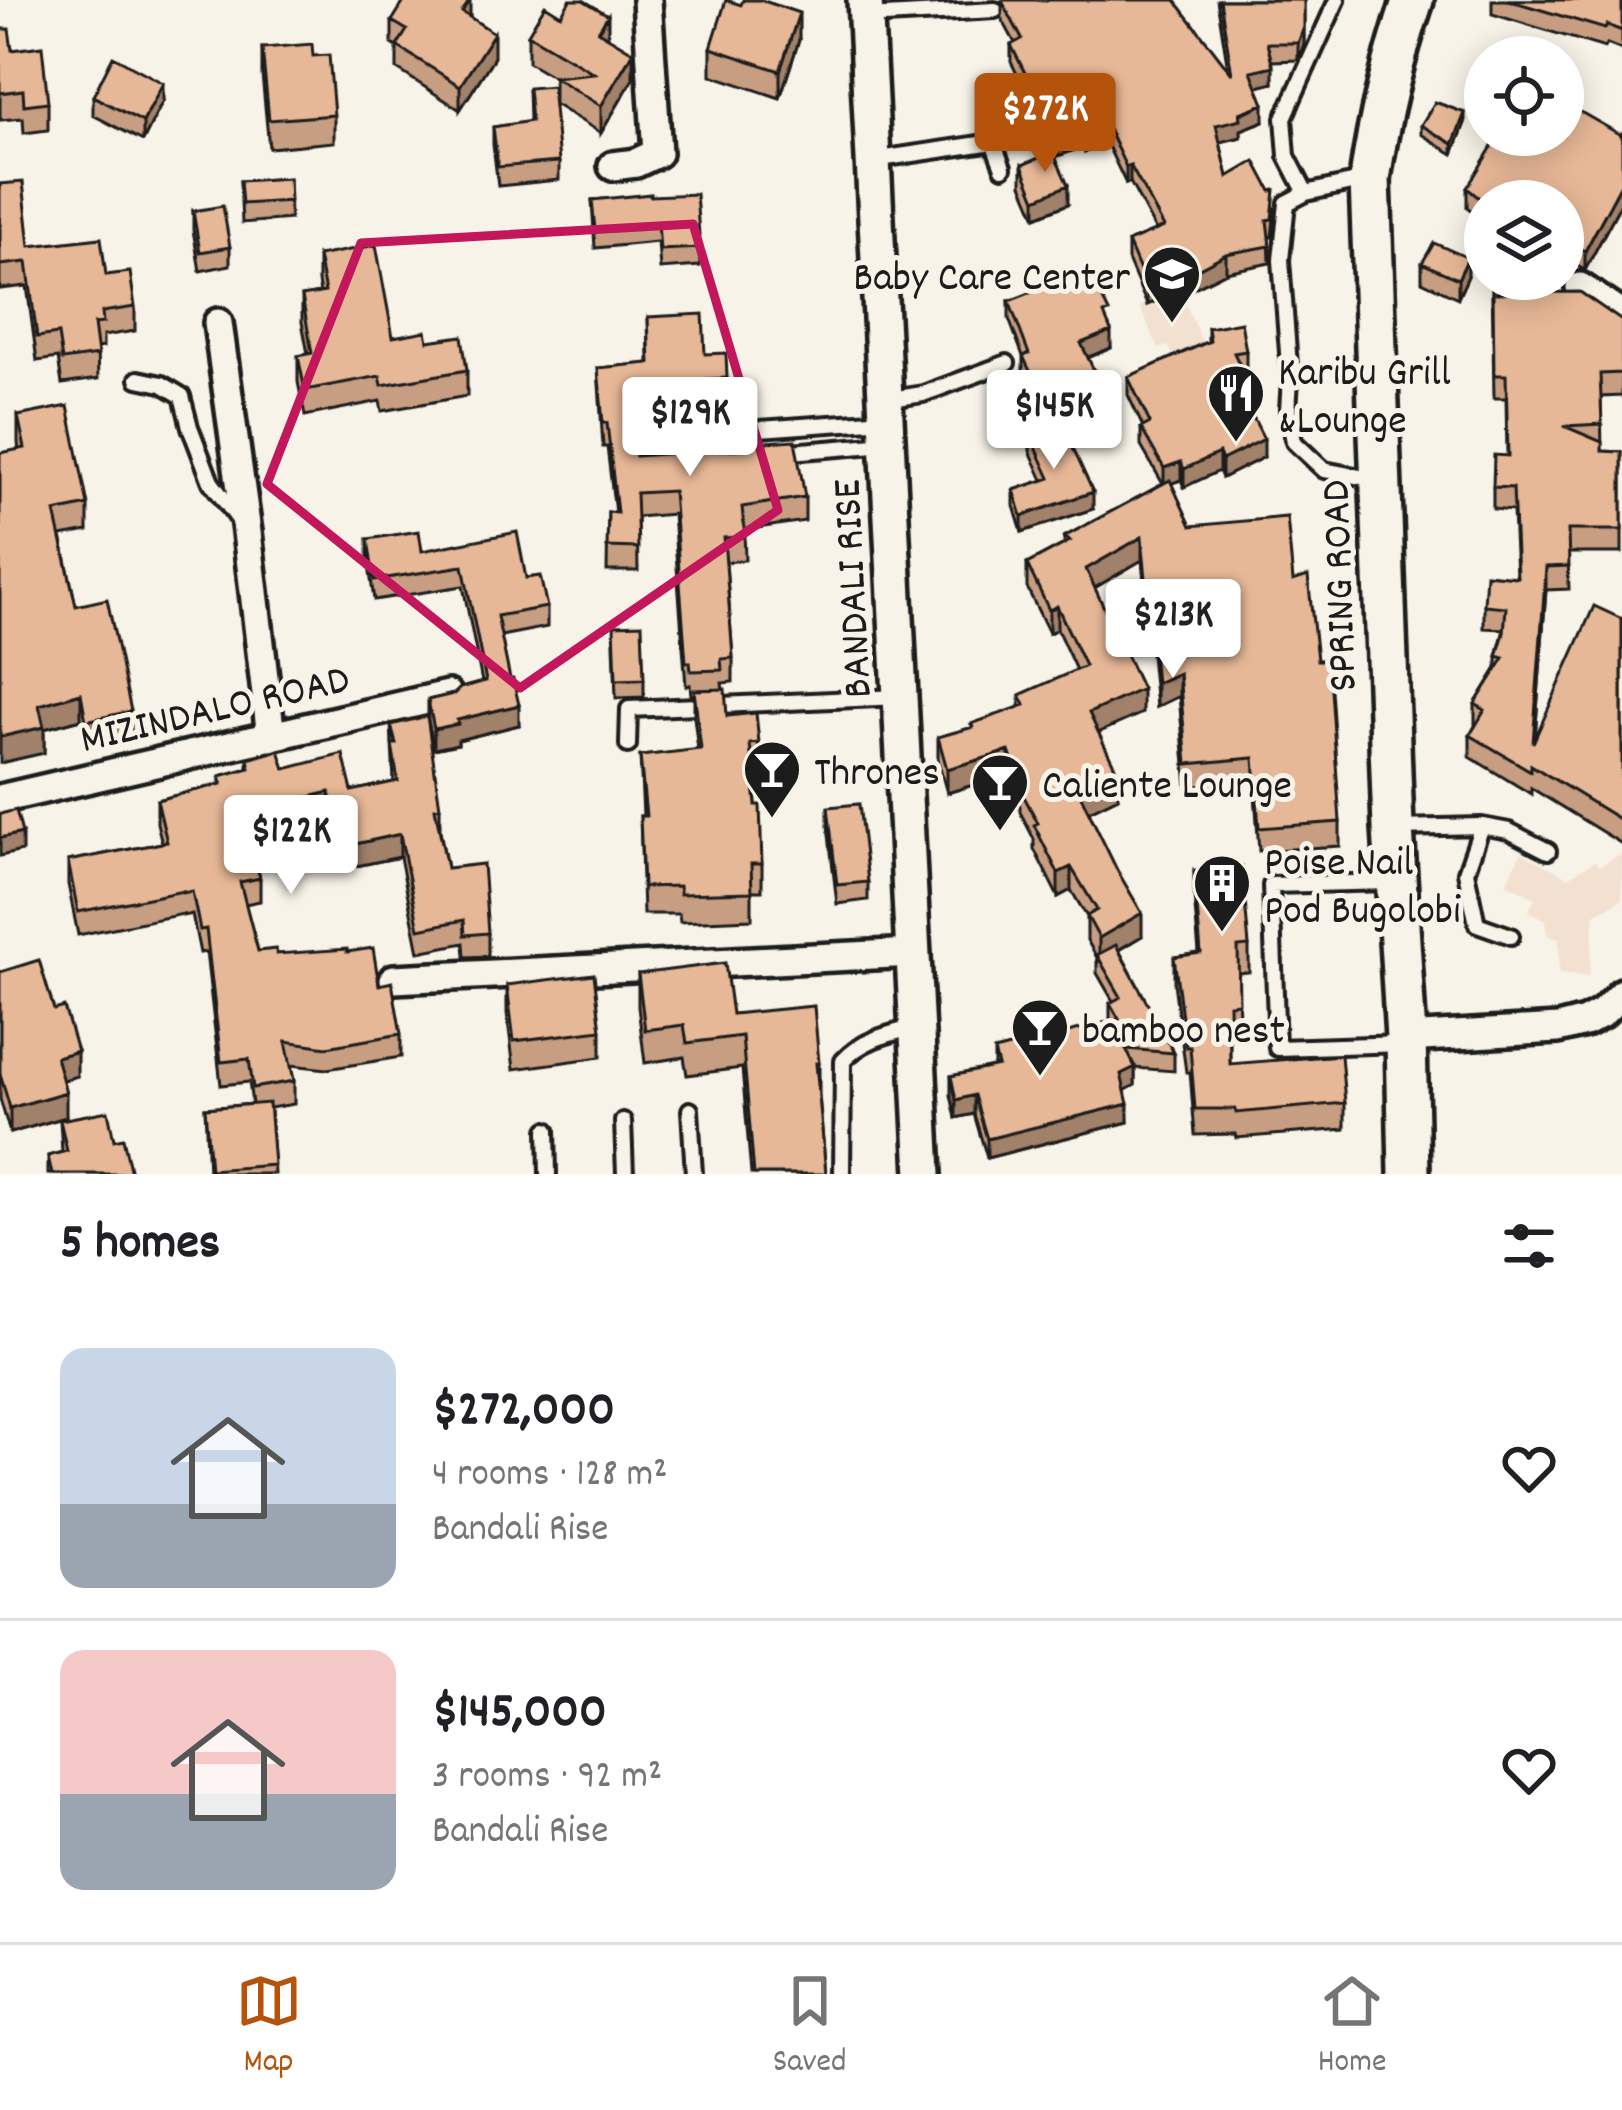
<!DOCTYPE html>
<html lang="en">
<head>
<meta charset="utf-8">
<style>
	:root { --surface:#fff; --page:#f6f6f6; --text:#202124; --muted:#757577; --line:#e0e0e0; --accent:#b45309 }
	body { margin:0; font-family:Dekko,sans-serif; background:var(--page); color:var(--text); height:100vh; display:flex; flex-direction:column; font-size:45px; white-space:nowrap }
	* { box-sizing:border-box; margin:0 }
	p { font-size:39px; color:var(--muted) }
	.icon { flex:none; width:66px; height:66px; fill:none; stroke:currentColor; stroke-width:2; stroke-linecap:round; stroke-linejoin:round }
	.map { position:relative; height:1174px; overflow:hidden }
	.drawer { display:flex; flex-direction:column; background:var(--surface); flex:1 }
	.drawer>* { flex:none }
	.fabs { position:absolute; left:1464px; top:36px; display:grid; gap:24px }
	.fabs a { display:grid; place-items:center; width:120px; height:120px; border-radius:50%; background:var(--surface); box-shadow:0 6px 30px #0003; font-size:60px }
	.price { position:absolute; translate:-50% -102px; padding:0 27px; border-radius:12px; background:#fff; color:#222; font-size:39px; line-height:78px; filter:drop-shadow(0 3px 6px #0008) }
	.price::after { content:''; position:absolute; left:50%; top:72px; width:36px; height:27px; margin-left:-18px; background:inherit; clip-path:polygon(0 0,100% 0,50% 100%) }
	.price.on { background:var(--accent); color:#fff }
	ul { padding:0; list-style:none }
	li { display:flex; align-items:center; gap:36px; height:300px; padding:0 60px }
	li+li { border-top:3px solid var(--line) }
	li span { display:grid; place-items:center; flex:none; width:336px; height:240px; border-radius:24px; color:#555 }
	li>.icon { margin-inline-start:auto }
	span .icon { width:144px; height:144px; fill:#fffc; stroke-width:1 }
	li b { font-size:51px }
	h2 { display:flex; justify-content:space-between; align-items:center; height:144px; padding:0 60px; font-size:51px }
	.dock { display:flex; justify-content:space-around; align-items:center; height:168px; border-top:3px solid var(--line); background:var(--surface); font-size:33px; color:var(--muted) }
	.dock a { display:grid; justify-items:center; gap:6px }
	.dock .on { color:var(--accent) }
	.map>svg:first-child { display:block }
</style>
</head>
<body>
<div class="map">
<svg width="1622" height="1174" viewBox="0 0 1622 1174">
	<rect width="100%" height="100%" fill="#f7f3e8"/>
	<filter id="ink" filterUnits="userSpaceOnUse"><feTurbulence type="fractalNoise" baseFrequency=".00833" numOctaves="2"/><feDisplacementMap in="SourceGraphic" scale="24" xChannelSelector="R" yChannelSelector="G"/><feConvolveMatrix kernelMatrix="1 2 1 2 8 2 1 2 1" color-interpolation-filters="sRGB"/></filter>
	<g filter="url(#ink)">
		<path fill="#f2e1d0" d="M1178,288L1204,345L1175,359L1168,346L1159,349L1139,306Z
			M1521,853L1568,877L1595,861L1600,866L1622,853V899L1595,914L1589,976L1559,973V939L1548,936L1546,920L1529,911L1535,898L1506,883Z"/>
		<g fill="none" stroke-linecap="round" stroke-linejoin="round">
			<defs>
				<path id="service" d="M866,17L995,10
					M873,160L993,142L1003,168
					M1365,180L1306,193L1287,203L1281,260L1290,379L1288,410L1294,442L1324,470L1376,480
					M1306,193L1287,156L1284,118L1337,0
					M138,379L162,384L182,396L190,427L211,482L241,523
					M885,400L923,394L1007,363
					M645,437L886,420
					M778,453L887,444
					M628,745L629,709L900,697
					M1482,826L1509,831L1548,851
					M1398,828L1482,826L1466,872L1477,924L1511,936
					M1391,882L1271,885L1277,1048L1403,1044
					M690,1110L694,1174
					M623,1121L625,1174
					M547,1130L548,1174
					M842,1174L843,1061C863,1039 889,1034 916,1027"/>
				<path id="minor" d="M613,166L636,163L657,153L647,0
					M1580,287L1622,315
					M218,323L247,532L271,737
					M0,799L448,695
					M394,979L913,953
					M1406,1038L1558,1029L1585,1022L1602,1013L1622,993"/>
				<path id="tertiary" d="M865,0L924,1174"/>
				<path id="secondary" d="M1409,1174L1406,1038L1393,828L1370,179C1379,118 1393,59 1413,0"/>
			</defs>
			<use href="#service" stroke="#1c1c1c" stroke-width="22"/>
			<use href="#minor" stroke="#1c1c1c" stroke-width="36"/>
			<use href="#tertiary" stroke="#1c1c1c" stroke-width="42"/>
			<use href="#secondary" stroke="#1c1c1c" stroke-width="48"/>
			<use href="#service" stroke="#f7f3e8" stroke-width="14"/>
			<use href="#minor" stroke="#f7f3e8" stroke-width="27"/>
			<use href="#tertiary" stroke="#f7f3e8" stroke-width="33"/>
			<use href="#secondary" stroke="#f7f3e8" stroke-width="39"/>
		</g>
		<path fill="#c79e82" stroke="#1c1c1c" stroke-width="3" d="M1217,0H1304V45L1298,60L1272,61L1273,83L1257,87L1264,121L1241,130V137L1220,142L1228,177L1275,208L1272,237H1269L1270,263L1226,272L1182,294L1180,291L1147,305L1128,260V242L1156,231L1130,182L1126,184L1106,142L1085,152L1083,147L1058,156L1011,62V45L1015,43L1002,19V1L1228,69Z
			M1492,0H1622V50L1607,44L1605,48L1492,14Z
			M561,15L608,37L633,79L601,133L554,104V77L528,62V34Z
			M470,18L494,57L460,110L397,69V47L392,44V21Z
			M0,29L48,102V130L24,133L23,118L0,120Z
			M799,40L780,98L711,75V48Z
			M262,48L313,56L334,115V142L269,148L262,75Z
			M528,88L559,162V180L498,186L493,145V127L529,122Z
			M93,96L163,101L143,141L93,115Z
			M1465,123L1453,154L1421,134V125Z
			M1622,132V201L1585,270L1563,259V201H1485V222L1467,207V188L1621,135Z
			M1022,165L1068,204L1036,217L1022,184Z
			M289,178L290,219L242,223L240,181Z
			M0,184L30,246L106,275L135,307V331L103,336V347L97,348L98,379L62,384L58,358L37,361L27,286L0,289Z
			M651,196L700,248V266L660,269L658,242L595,248L592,200Z
			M193,211L230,247V265L200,271L193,230Z
			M318,256L393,337L428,341L467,370V396L382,411L380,401L305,416L298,382V356L308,354L302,322V296L320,293L318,282Z
			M1422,263L1468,276L1458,298L1422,281Z
			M1492,279H1506L1499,293L1622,321V396L1601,397L1602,451L1622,452V553H1568L1569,589L1546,590L1535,738L1622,619V844L1531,788V794L1470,757V735L1475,726V704L1497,668V656L1504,629L1484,628V605L1516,577L1513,511L1493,509V487L1507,456L1506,398H1494Z
			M1009,301L1109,326L1111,348L1088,358L1099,398L1046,423L1023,374V356L1009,319Z
			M648,317L705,354L727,378V401L708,402V421L633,427L636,456L805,497V521L744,530L745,560L726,562L733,658V682L722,683L727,716L759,743V771H753L762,864V891H752V919L680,922L679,914H643L640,816H643L640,756L698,750L694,717V695H691L690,685L686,686L673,514L637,517L638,571H607L608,512L615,513L607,447H603L598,368L649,363Z
			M1208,328L1246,351V369L1242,370L1245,394L1242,395L1264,457L1222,478L1219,471L1184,487L1181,480L1171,483L1191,526L1293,581L1317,660L1340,822V846L1259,851L1254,781L1187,787L1179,696L1156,707L1142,560L1094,588L1142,713L1098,732L1118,797L1089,811L1142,936L1119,950L1174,1053V1071L1135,1068V1085L1125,1090L1128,1122L987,1158L974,1114L956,1118L951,1095V1076L994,1067V1051L1110,1022V1003L1113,1001L1097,973V958L1087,940V917L1071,890L1058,897L1034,849V839L1020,812V806L1009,774L947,793L938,761V737L971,728L1020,707V695L1076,670L1057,629L1049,633L1027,588V564L1064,544V537L1163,484L1141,446V428L1143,427L1128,395V377L1208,341Z
			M18,416L88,505V531L61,536L76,606L131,737L86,747L81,719L44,729V753L18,442Z
			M1030,434L1093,509L1022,532L1014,506V490L1043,480L1030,451Z
			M368,539L422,551L526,578L547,607V627L501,636L519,725L458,740V744L434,749L428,720V700L454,694L482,682L463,586L374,600L368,559Z
			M614,644L644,679V697L616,698Z
			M391,725L440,807V830L447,868L488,933V956L465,957L464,943L419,952L400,857L342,869L330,814L266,830L268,865L257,867L260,878V901L245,904L258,951L277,954L347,952L379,985L401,1034V1057L327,1069L291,1065L294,1081V1104L270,1108L274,1174H208L205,1108L252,1104L249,1082L221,1085L206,952L200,953L192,914L183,916V914L78,935L68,884V861L162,843L157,823V800L220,784V776L248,768V759L352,791L394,782Z
			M828,807L868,882V900L837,904L828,826Z
			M1194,871L1249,946V972L1238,973L1239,1029H1230V1064L1345,1103V1129L1236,1138L1235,1134L1195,1135L1190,1072H1186L1174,983V957L1199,953L1194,896Z
			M0,972L54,1010L77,1076L63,1080L66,1117L10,1133L0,1099Z
			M638,974L732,1014L819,1063V1095L826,1174H751L742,1068L687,1075L684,1057L645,1063L638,1007Z
			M507,985L601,1030V1057L514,1069L507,1013Z
			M60,1120L114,1140L131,1174H48V1156L62,1152Z"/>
		<path fill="#a2816a" stroke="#1c1c1c" stroke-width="3" d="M470,0V23L462,12Z
			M799,13V40L780,98V71Z
			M608,15V42L598,31Z
			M1304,27V45L1298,60V43Z
			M494,33V57L460,110V86Z
			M633,52V79L601,133V106Z
			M1273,66V83L1251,89V71Z
			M163,83V101L143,141V122Z
			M1264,104V121L1241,130V137L1216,143V125Z
			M1465,113V123L1453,154V144Z
			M1106,125V142L1085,152V135Z
			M1083,130V147L1058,156V139Z
			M1130,165V182L1126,184V167Z
			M1622,182V201L1585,270V251Z
			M1068,185V204L1036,217V199Z
			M1226,254V272L1182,294V277Z
			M1468,258V276L1458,298V279Z
			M1180,273V291L1147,305V287Z
			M1496,279H1506L1492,305V286Z
			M1111,331V348L1081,360V343Z
			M1245,376V394L1235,399V381Z
			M1099,381V398L1046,423V406Z
			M1264,439V457L1222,478V460Z
			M1219,453V471L1184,487V469Z
			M1181,462V480L1164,486V468Z
			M1093,492V509L1022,532V516Z
			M1142,537V560L1086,593V569Z
			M1546,567V590L1533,766V743Z
			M1057,606V629L1049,633V610Z
			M1179,673V696L1156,707V683Z
			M1142,689V713L1089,737V713Z
			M81,693V719L44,729V753L0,763V737L39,705Z
			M519,705V725L458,740V744L434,749V729L457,720Z
			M131,711V737L86,747V721Z
			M1009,751V774L947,793V769Z
			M1118,773V797L1079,816V792Z
			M330,792V814L262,831V808Z
			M22,833V851L0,856V838Z
			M400,834V857L342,869V847Z
			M1071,867V890L1058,897V873Z
			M1142,913V936L1099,961V938Z
			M77,1051V1076L56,1082V1057Z
			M1135,1067V1085L1121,1093V1074Z
			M66,1092V1117L10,1133V1108Z
			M974,1095V1114L956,1118V1100Z
			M1128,1104V1122L987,1158V1139Z"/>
		<path fill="#e7b897" stroke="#1c1c1c" stroke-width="3" d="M405,0H470L462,12L494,33L460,86L397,46L407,30L392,21Z
			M570,0H583L608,15L598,31L633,52L601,106L554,77L594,73L528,34L545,5L561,15Z
			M726,0L741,5L743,0H761L799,13L780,71L711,48Z
			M1004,0H1175L1232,74L1220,0H1304V27L1298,43H1267L1273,66L1251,71L1264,104L1240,113L1241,119L1216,125L1228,177L1255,161L1271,191L1275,190L1272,219L1267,220L1270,246L1226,254L1182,277L1180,273L1147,287L1128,242L1164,227L1130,165L1126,167L1106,125L1085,135L1083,130L1058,139L1011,45L1022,39L1002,1Z
			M1508,0H1622V31L1607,25L1605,29Z
			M0,29H9L12,50L42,46L48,102L24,105L23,90L0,93Z
			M312,44L313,56L329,55L334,115L269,120L262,48Z
			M113,56L163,83L143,122L93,96Z
			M552,86L559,162L498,167L493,127L531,121L528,88Z
			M1435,102L1465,113L1453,144L1421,125Z
			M1563,102L1621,135L1622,132V182L1585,251L1563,240V201H1485V203L1467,188L1499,135H1563Z
			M1053,152L1068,185L1036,199L1022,165Z
			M289,178L290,201L242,204L240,181Z
			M23,182L30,246L101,238L106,275L130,272L135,307L102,312L103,323L94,324L98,355L62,360L58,334L37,337L27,262L0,265V184Z
			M651,194V196L696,194L700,248L660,250L658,223L595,230L592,200Z
			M223,206L230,247L200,252L193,211Z
			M1434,243L1468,258L1458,279L1422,263Z
			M376,245L393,337L426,331L428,341L462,336L467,370L382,385L380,376L305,390L298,356L312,353L302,296L325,292L318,256Z
			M1088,270L1109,312L1104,314L1111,331L1081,343L1099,381L1046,406L1023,356L1029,354L1009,301Z
			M1580,292L1622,321V373L1600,374L1602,424L1564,426L1602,442V451L1622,452V530H1568L1569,566L1546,567L1533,743L1594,606L1622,619V821L1531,765V771L1470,735L1485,710L1475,704L1504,658L1497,656L1504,633L1506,607L1484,605L1486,574L1517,577L1513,488L1493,487L1494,455L1508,456L1506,375H1494L1493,293Z
			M703,314L705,354L726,353L727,378L707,379L708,398L631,403L636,456L753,448L752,443L795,440L805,497L742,507L745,537L724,538L733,658L721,659L722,670L691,671L690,662H686L673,491L636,493L638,548L607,547L608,512L617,513L607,423H603L598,368L650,363L648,317Z
			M1241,322L1246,351L1234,353L1245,376L1235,381L1264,439L1222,460L1219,453L1184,469L1181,462L1164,468L1141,428L1150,423L1128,377L1210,341L1208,328Z
			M68,406L88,505L55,512L76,606L107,599L131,711L86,721L81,693L39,705L44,727L0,737V453L25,448L18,416Z
			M1060,420L1093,492L1022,516L1014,490L1050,478L1030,434Z
			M1170,480L1191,526L1287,517L1293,581L1308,576L1317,660H1329L1340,822L1259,828L1254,758L1187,764L1179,673L1156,683L1142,537L1086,569L1142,689L1089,713L1118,773L1079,792L1117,870L1142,913L1099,938L1087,916L1097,910L1071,867L1058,873L1034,825L1038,823L1020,789L1022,788L1009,751L947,769L938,737L973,727L971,724L1025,705L1020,695L1085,666L1057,606L1049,610L1027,564L1070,541L1064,537Z
			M419,531L422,551L517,532L526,578L540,576L547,607L497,616L510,679H513L519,705L457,720L458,724L434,729L428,700L454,694L460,688L486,681L463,566L374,580L368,539Z
			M642,624L644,679L616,680L614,625Z
			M725,689L727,716L756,713L759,743L750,744L756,805H760L762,864H751L752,892L680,894L679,886L643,887L640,816H646L640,756L701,749L694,690Z
			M427,716L440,807L435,808L447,868L483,864L488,933L465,935L464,920L419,929L400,834L342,847L330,792L262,808L268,843L251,845L260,878L240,882L258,951L276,949L277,954L347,949V952L373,948L379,985L392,982L401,1034L327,1047L286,1041L294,1081L253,1088L249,1059L221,1062L206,929L200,930L192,891L183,893V891L78,912L68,861L167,842L157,800L222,784L220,776L250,768L248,759L279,750L285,769L343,754L352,791L398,781L392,744H396L391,725Z
			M859,804L868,882L837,885L828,807Z
			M16,810L22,833L0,838V814Z
			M1242,866L1249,946L1238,947L1239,1003L1229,1004L1230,1064L1341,1055L1345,1103L1236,1113L1235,1109H1195L1190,1047H1186L1174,957L1201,953L1194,871Z
			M1116,945L1174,1053L1126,1049L1135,1067L1121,1074L1128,1104L987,1139L974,1095L956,1100L951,1076L998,1066L994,1051L1119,1019L1110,1003L1121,997L1097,955Z
			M39,960L54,1010L64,1007L77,1051L56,1057L66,1092L10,1108L0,1074V972Z
			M725,963L732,1014L814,1006L819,1063H816L826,1174H754L742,1036L687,1043L684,1025L645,1030L638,974Z
			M594,974L601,1030L514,1041L507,985Z
			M269,1103L274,1165L210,1170L205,1108Z
			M108,1111L114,1140L123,1138L131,1174H52L48,1156L67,1151L60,1120Z"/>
	</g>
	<path fill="none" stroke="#c2185b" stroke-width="9" stroke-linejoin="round" d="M693,224L778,510L520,688L267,484L361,243Z"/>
	<defs>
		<symbol id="school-pin" viewBox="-11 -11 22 30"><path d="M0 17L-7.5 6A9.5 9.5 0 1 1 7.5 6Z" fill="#1c1c1c" stroke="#f7f3e8"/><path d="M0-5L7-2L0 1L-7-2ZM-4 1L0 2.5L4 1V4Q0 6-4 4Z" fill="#fff"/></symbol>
		<symbol id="restaurant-pin" viewBox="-11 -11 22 30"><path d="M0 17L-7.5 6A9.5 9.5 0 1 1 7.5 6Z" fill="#1c1c1c" stroke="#f7f3e8"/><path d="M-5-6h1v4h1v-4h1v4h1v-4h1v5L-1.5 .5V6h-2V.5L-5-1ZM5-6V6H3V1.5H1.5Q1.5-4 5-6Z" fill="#fff"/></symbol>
		<symbol id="bar-pin" viewBox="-11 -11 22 30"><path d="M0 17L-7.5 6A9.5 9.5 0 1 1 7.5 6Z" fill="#1c1c1c" stroke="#f7f3e8"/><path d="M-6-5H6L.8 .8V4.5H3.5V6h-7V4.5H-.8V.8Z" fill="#fff"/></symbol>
		<symbol id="building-pin" viewBox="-11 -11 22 30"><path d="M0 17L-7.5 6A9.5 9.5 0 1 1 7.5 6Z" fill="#1c1c1c" stroke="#f7f3e8"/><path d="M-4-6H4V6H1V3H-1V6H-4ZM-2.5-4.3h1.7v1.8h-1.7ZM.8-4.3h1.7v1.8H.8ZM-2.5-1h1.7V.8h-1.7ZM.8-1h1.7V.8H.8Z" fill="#fff"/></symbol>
	</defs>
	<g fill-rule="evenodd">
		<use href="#school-pin" x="1139" y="241" width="66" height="90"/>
		<use href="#restaurant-pin" x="1203" y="360" width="66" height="90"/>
		<use href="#bar-pin" x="739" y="736" width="66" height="90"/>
		<use href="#bar-pin" x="967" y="749" width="66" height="90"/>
		<use href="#building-pin" x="1189" y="850" width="66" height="90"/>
		<use href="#bar-pin" x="1007" y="994" width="66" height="90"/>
	</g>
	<g text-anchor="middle" stroke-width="10" stroke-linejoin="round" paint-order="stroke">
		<g font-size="42" fill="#1c1c1c" stroke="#f7f3e8" text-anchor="start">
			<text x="1130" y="289" text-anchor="end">Baby Care Center</text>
			<text x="1278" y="384">Karibu Grill<tspan x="1278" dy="48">&amp;Lounge</tspan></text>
			<text x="814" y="784">Thrones</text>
			<text x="1042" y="797">Caliente Lounge</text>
			<text x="1264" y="874">Poise Nail<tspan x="1264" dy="48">Pod Bugolobi</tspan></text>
			<text x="1082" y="1042">bamboo nest</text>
		</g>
		<g font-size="42" fill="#1c1c1c" stroke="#f7f3e8">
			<text transform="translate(1336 586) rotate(-92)" y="15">SPRING ROAD</text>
			<text transform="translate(849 589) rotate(-93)" y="15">BANDALI RISE</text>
			<text transform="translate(214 706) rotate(-13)" y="15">MIZINDALO ROAD</text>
		</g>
	</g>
</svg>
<div class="fabs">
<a><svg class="icon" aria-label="locate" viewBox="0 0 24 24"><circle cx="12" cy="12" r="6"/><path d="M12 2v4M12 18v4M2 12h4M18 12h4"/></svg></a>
<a><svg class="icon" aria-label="layers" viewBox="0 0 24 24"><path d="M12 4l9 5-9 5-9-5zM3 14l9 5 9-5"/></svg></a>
</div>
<b class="price on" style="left:1045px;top:175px">$272K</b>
<b class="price" style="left:1054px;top:472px">$145K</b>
<b class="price" style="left:690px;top:479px">$129K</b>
<b class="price" style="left:1173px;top:681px">$213K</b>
<b class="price" style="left:291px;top:897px">$122K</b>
</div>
<section class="drawer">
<h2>5 homes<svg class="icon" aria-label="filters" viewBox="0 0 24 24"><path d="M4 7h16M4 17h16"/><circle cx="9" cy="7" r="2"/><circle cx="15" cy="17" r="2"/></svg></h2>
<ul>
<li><span style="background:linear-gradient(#c9d6e8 65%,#9aa5b1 0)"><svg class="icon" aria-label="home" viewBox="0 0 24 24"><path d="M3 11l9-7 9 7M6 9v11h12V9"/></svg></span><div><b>$272,000</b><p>4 rooms · 128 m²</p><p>Bandali Rise</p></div><svg class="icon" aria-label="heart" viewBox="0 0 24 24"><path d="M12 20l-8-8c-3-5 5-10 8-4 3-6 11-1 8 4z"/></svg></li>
<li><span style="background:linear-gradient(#f6c9c9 60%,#9aa5b1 0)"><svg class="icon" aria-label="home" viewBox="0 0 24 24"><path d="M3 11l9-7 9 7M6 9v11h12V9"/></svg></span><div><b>$145,000</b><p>3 rooms · 92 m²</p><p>Bandali Rise</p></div><svg class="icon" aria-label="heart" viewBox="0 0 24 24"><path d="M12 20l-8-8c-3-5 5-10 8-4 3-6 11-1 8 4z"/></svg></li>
</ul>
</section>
<nav class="dock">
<a class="on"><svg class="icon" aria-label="map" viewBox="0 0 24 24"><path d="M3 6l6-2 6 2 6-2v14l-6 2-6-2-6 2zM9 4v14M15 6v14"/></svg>Map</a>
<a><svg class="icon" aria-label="saved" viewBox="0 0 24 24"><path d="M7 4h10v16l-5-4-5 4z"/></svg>Saved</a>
<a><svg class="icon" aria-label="home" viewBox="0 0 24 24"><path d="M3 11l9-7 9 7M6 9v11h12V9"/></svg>Home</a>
</nav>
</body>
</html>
